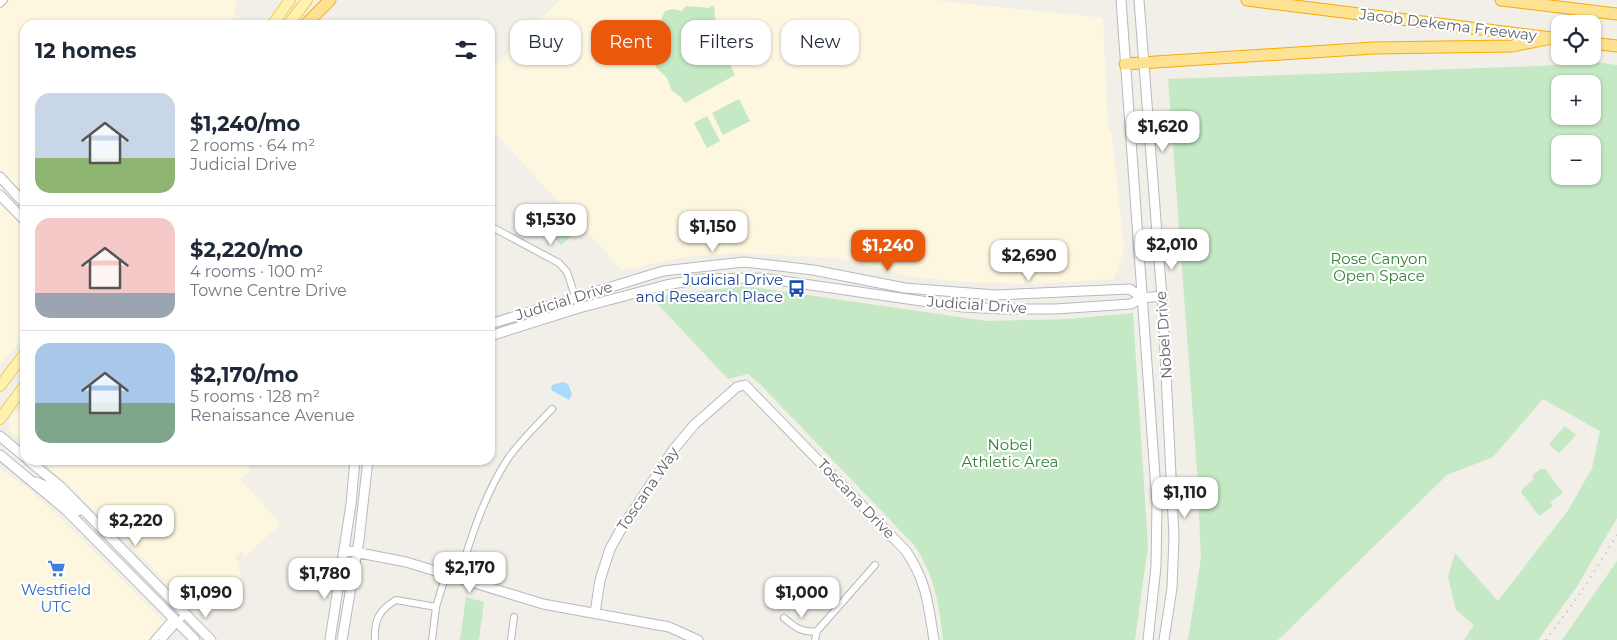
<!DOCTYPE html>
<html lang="en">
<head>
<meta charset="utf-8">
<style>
	:root { --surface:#fff; --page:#f6f6f7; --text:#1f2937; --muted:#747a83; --line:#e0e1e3; --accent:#ea580c }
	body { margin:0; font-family:Montserrat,sans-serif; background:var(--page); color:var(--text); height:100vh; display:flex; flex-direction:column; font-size:19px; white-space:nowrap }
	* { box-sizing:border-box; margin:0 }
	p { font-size:16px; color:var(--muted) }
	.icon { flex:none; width:28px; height:28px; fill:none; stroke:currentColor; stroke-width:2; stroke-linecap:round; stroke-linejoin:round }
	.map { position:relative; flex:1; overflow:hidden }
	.details { position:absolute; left:20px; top:20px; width:475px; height:445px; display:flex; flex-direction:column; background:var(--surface); border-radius:15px; box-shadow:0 1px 4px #0004 }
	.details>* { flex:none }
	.top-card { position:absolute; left:510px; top:20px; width:475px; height:45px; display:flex; gap:10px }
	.tools { position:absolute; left:1551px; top:15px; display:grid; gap:10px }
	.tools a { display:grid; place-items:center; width:50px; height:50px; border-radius:10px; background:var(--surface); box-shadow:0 1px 4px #0004; font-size:25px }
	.price { position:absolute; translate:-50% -42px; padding:0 11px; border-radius:10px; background:#fff; color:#222; font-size:16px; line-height:32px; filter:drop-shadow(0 1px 2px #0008) }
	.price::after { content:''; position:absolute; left:50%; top:30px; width:15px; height:11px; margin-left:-8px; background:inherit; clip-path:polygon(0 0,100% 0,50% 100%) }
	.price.current { background:var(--accent); color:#fff }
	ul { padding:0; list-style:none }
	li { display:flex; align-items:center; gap:15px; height:125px; padding:0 15px }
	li+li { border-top:1px solid var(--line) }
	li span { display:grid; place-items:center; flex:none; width:140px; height:100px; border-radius:15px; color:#555 }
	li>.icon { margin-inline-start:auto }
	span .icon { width:60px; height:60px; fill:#fffc; stroke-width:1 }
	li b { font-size:21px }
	h2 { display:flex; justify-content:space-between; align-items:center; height:60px; padding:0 15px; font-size:21px }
	.tag { padding:0 18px; border-radius:15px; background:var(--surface); box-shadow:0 1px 4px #0004; font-size:18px; line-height:45px }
	.tag.current { background:var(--accent); color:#fff }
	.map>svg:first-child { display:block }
</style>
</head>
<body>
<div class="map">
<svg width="1617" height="640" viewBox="0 0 1617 640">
	<rect width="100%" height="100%" fill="#f1efe8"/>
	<path fill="#fef7e0" d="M0,0H237L231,25H25V335L0,365Z
		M560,0H932L1103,18L1108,127L1112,136L1124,250L1114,279L1032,284L964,282L907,276L839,258L735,253L685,257L622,270L490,128V71Z
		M25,401V445L9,430V421Z
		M41,460H242L251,469L240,480L281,523L245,557L241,552L236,556L241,577L233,595L216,606L210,607L204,602L196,613L132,547Z
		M0,469L26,487L58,516L164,622L147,640H0Z"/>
	<path fill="#c5e8c5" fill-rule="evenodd" d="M686,6L710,8V6H714L717,37L735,75L685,103L681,97L672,91L667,78L656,67L650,33L651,28L658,25L665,11L672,9L682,11Z
		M1596,62L1617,65V518L1576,588L1538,640H1464L1474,625L1456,610L1448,577L1455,553L1498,601L1569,509L1592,468L1600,431L1543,399L1493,457L1447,475L1278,640H1188L1201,558L1197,471L1168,79L1541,66ZM1560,84H1592V116H1560ZM1560,144H1592V176H1560Z
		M739,99L750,121L723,135L712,113Z
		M707,116L720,141L707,148L694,123Z
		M552,214L572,235L561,245L542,225Z
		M745,286L987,321L1069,319L1133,313L1148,546L1135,640H943C939,603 935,576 914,545L760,384L748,374L728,379L651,297Z
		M1565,426L1576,435L1559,453L1549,444Z
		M1541,469H1545L1563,493L1550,502L1553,506L1539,516L1521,492L1523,488L1533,480V475Z
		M1617,561V640H1562Z
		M466,597L484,602L479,640H460Z"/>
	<path fill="#aadaff" d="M562,382L568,384L572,394L569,400L551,390L552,385Z"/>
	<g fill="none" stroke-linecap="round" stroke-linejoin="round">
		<defs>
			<path id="street" d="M0,4L4,0
				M490,226L559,263L567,272L579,308
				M459,577C471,537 484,496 507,460C519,442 537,425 552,409
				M784,618C796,628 802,633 817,631
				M154,640L174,617
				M162,640L185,614
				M375,640C374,620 379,610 396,600L436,607
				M432,640L436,607L446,574
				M511,640L514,617
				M815,640L817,631L875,565"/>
			<path id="secondary" d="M1121,0L1157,504L1156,566L1148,640
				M1139,0L1163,311L1174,537L1172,588L1164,640
				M0,177L25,204
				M0,195L25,221
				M490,324L663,271L744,262L813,270L905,288L996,295L1130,289L1142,298
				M490,336L579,308L666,285L700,279L762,278L963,307L1003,309H1055L1131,304L1142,298L1162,296
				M0,436L25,457
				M0,455L66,510L195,640
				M28,460L61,487L211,640
				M36,482L48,487L78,511
				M344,550L406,562L543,604L669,627L698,640
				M595,613L600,580L610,549L620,531L674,449L694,425L737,387L745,385L906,551C927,582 928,604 934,640
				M330,640L351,504L355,460
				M342,640L359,540L368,460"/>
			<path id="primary" d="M272,25L290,0
				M288,25L307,0
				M0,386L25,353
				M0,419L25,385"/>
			<path id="highway" d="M1247,0L1560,39
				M1501,0L1617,14
				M305,25L330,0
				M1592,43L1617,46
				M1125,64L1374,48L1512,46L1552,38"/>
		</defs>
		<use href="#street" stroke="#b5b8bc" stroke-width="8"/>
		<use href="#secondary" stroke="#b6babf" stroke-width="11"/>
		<use href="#primary" stroke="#f2c960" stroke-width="12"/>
		<use href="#highway" stroke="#f9ab00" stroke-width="13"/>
		<use href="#street" stroke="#fff" stroke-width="6"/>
		<use href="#secondary" stroke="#fff" stroke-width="9"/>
		<use href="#primary" stroke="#fff2af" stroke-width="10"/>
		<use href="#highway" stroke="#fde293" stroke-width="11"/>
		<path stroke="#b6b7b8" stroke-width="2" stroke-dasharray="1 6" stroke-linecap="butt" d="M1546,640L1582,591L1617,535"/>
	</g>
	<defs>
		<symbol id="bus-bare" viewBox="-9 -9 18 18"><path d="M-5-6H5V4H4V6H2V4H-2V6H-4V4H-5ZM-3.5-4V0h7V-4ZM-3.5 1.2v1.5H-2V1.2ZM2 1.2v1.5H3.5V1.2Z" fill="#1a4fb4" stroke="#fff" stroke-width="2.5" paint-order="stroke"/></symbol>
		<symbol id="supermarket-bare" viewBox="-9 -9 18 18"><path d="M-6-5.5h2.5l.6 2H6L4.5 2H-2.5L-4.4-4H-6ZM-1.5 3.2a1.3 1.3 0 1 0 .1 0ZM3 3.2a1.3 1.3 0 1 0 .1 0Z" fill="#3f7fe0" stroke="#fff" stroke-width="2.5" paint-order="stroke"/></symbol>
	</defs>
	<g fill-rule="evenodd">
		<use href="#bus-bare" x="784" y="276" width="25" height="25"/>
		<use href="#supermarket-bare" x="44" y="556" width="25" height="25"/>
	</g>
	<g text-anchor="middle" stroke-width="4.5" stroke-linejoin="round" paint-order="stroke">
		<g font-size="15" fill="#5f6368" stroke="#fff">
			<text transform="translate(1448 25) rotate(7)" y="5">Jacob Dekema Freeway</text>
			<text transform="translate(564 301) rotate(-17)" y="5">Judicial Drive</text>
			<text transform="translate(977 305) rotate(4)" y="5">Judicial Drive</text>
			<text transform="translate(1164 335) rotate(-94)" y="5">Nobel Drive</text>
			<text transform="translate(648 489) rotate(-56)" y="5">Toscana Way</text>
			<text transform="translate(856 499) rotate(46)" y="5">Toscana Drive</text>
		</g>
		<g font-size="15" fill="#348238" stroke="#fff">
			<text x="1379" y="264">Rose Canyon<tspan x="1379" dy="17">Open Space</tspan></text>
			<text x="1010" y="450">Nobel<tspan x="1010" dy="17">Athletic Area</tspan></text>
		</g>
		<g font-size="15" fill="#164399" stroke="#fff" text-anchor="end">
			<text x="783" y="285">Judicial Drive<tspan x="783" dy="17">and Research Place</tspan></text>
		</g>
		<g font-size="15" fill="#366cbe" stroke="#fff">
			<text x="56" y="595">Westfield<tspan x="56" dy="17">UTC</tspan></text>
		</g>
	</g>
</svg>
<div class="tools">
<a><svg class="icon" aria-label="locate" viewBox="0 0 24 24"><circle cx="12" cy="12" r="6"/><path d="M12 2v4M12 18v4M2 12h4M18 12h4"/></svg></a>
<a>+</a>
<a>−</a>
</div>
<b class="price" style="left:1163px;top:153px">$1,620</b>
<b class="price" style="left:551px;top:246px">$1,530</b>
<b class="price" style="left:713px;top:253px">$1,150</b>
<b class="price" style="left:1172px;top:271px">$2,010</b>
<b class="price current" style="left:888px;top:272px">$1,240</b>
<b class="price" style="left:1029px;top:282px">$2,690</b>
<b class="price" style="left:1185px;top:519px">$1,110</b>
<b class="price" style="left:136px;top:547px">$2,220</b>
<b class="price" style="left:470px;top:594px">$2,170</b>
<b class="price" style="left:325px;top:600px">$1,780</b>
<b class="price" style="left:206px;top:619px">$1,090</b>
<b class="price" style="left:802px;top:619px">$1,000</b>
<div class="top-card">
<a class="tag">Buy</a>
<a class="tag current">Rent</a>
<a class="tag">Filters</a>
<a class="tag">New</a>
</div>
<section class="details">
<h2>12 homes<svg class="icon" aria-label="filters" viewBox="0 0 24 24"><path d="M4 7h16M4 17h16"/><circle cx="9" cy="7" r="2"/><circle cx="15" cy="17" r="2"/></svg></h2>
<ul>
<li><span style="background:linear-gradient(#c9d6e8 65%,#8fb573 0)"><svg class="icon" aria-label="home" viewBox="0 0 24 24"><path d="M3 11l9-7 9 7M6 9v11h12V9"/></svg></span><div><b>$1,240/mo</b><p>2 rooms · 64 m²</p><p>Judicial Drive</p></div></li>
<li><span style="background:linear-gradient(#f6c9c9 75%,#9aa5b1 0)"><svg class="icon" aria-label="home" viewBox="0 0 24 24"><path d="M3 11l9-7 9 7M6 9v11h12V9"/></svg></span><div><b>$2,220/mo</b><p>4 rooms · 100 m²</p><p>Towne Centre Drive</p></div></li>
<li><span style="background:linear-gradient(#a9c7e8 60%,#7fa58c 0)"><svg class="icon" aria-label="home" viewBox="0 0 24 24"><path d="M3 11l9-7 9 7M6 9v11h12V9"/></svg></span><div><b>$2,170/mo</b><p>5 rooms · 128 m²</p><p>Renaissance Avenue</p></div></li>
</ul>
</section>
</div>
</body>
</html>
